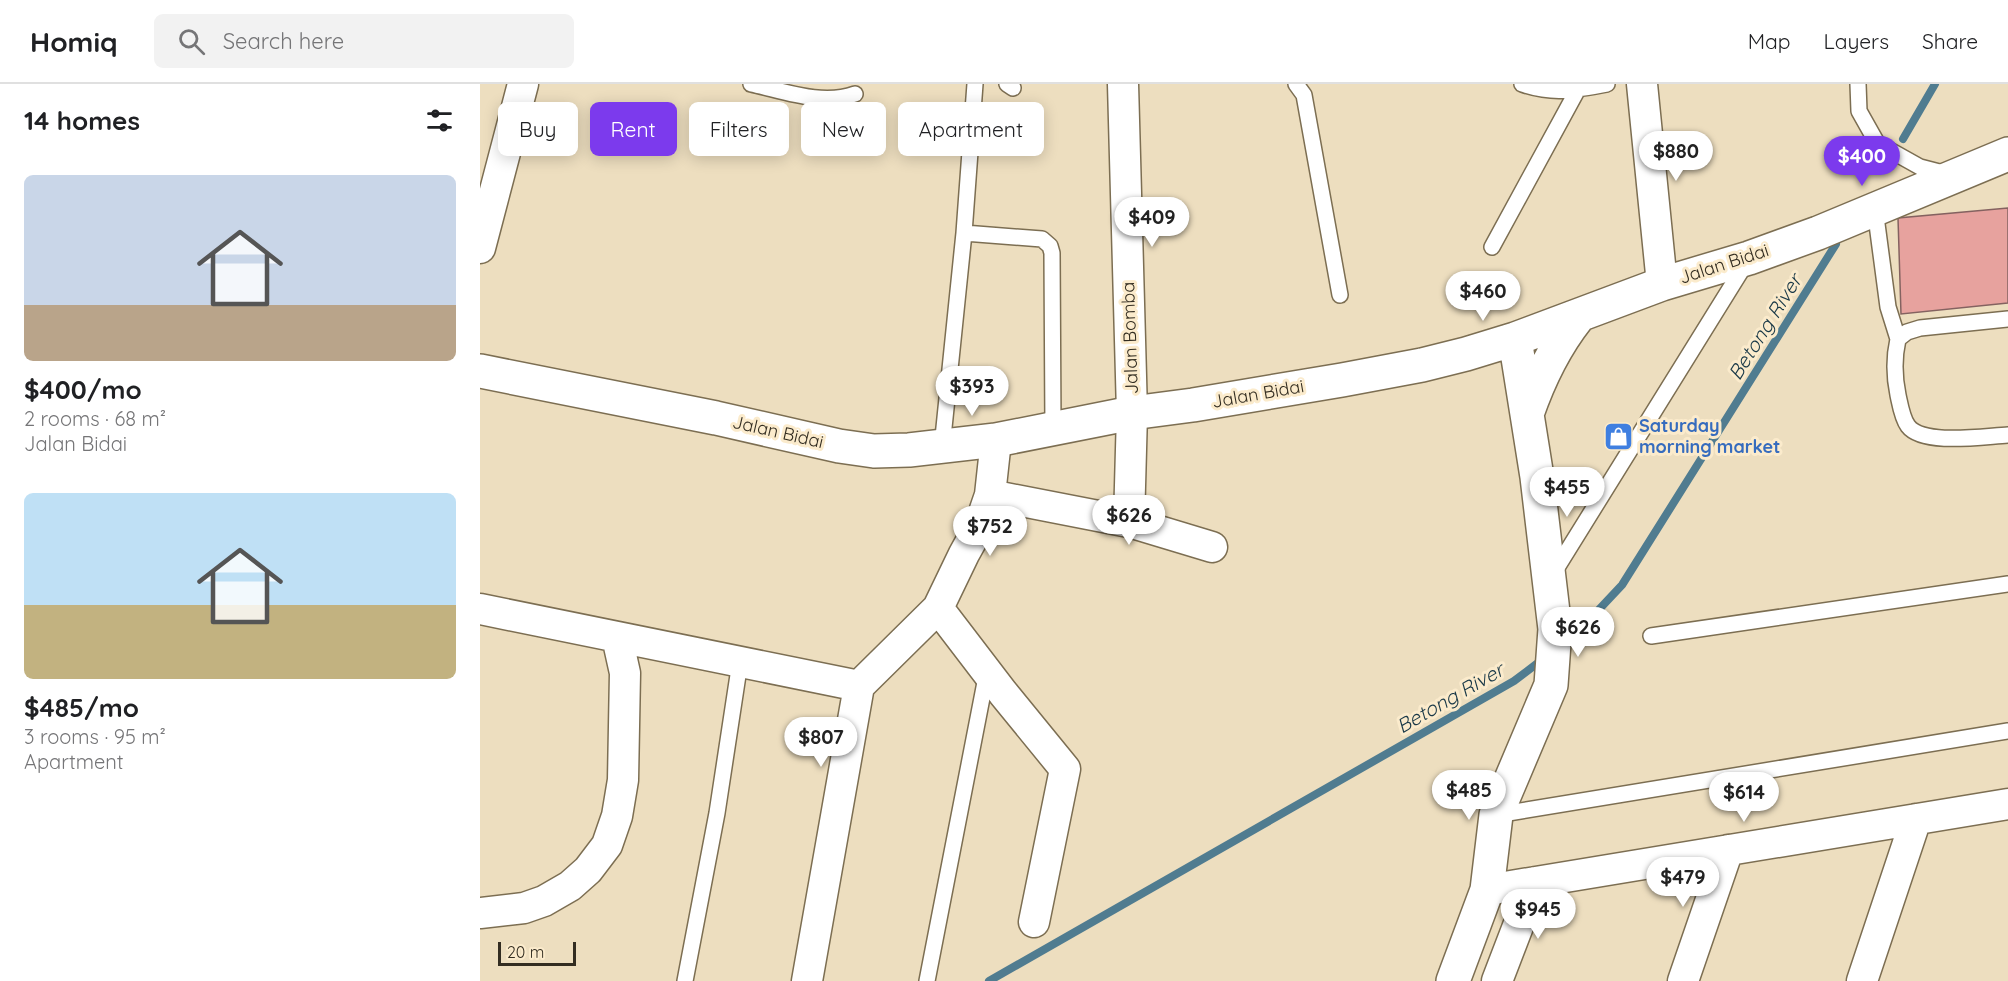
<!DOCTYPE html>
<html lang="en">
<head>
<meta charset="utf-8">
<style>
	:root { --surface:#fff; --page:#f2f2f2; --text:#202124; --muted:#757577; --line:#e0e0e0; --accent:#7c3aed }
	body { margin:0; font-family:Quicksand,sans-serif; background:var(--page); color:var(--text); height:100vh; display:flex; flex-direction:column; font-size:22px; white-space:nowrap }
	* { box-sizing:border-box; margin:0 }
	p { font-size:20px; color:var(--muted) }
	.icon { flex:none; width:33px; height:33px; fill:none; stroke:currentColor; stroke-width:2; stroke-linecap:round; stroke-linejoin:round }
	.map { position:relative; flex:1; overflow:hidden }
	.details { display:flex; flex-direction:column; background:var(--surface); width:480px }
	.details>* { flex:none }
	.top-card { position:absolute; left:18px; top:18px; width:570px; height:54px; display:flex; gap:12px }
	.scale { position:absolute; left:18px; bottom:15px; width:78px; box-sizing:border-box; padding-left:6px; border:3px solid #332d21; border-top:0; font-size:16px; line-height:21px; white-space:nowrap; color:#332d21; -webkit-text-stroke:4px #fbebcc; paint-order:stroke }
	.price { position:absolute; translate:-50% -51px; padding:0 14px; border-radius:21px; background:#fff; color:#222; font-size:20px; line-height:39px; filter:drop-shadow(0 2px 3px #0008) }
	.price::after { content:''; position:absolute; left:50%; top:36px; width:18px; height:14px; margin-left:-9px; background:inherit; clip-path:polygon(0 0,100% 0,50% 100%) }
	.price.selected { background:var(--accent); color:#fff }
	ul { padding:0; list-style:none }
	li { display:grid; align-content:center; gap:12px; height:318px; padding:0 24px }
	li span { display:grid; place-items:center; height:186px; border-radius:9px; color:#555 }
	li>.icon { margin-inline-start:auto }
	span .icon { width:108px; height:108px; fill:#fffc; stroke-width:1 }
	li b { font-size:26px }
	h2 { display:flex; justify-content:space-between; align-items:center; height:72px; padding:0 24px; font-size:26px }
	.tag { padding:0 21px; border-radius:9px; background:var(--surface); box-shadow:0 3px 15px #0003; font-size:21px; line-height:54px }
	.tag.selected { background:var(--accent); color:#fff }
	header { display:flex; align-items:center; gap:36px; box-sizing:border-box; height:84px; padding:0 30px; background:var(--surface); border-bottom:2px solid var(--line) }
	header strong { font-size:28px }
	nav { display:flex; gap:33px; margin-inline-start:auto; font-size:21px }
	.search { width:420px; height:54px; background:var(--page); display:flex; align-items:center; gap:15px; box-sizing:border-box; padding:0 21px; border-radius:9px; color:var(--muted); font-size:22px }
	main { display:flex; flex:1; min-height:0 }
	.map>svg:first-child { display:block }
</style>
</head>
<body>
<header>
<strong>Homiq</strong>
<div class="search"><svg class="icon" aria-label="search" viewBox="0 0 24 24"><circle cx="10" cy="10" r="6"/><path d="M15 15l6 6"/></svg>Search here</div>
<nav><a>Map</a><a>Layers</a><a>Share</a></nav>
</header>
<main>
<section class="details">
<h2>14 homes<svg class="icon" aria-label="filters" viewBox="0 0 24 24"><path d="M4 7h16M4 17h16"/><circle cx="9" cy="7" r="2"/><circle cx="15" cy="17" r="2"/></svg></h2>
<ul>
<li><span style="background:linear-gradient(#c9d6e8 70%,#b9a48a 0)"><svg class="icon" aria-label="home" viewBox="0 0 24 24"><path d="M3 11l9-7 9 7M6 9v11h12V9"/></svg></span><div><b>$400/mo</b><p>2 rooms · 68 m²</p><p>Jalan Bidai</p></div></li>
<li><span style="background:linear-gradient(#bfe0f5 60%,#c2b280 0)"><svg class="icon" aria-label="home" viewBox="0 0 24 24"><path d="M3 11l9-7 9 7M6 9v11h12V9"/></svg></span><div><b>$485/mo</b><p>3 rooms · 95 m²</p><p>Apartment</p></div></li>
</ul>
</section>
<div class="map">
<svg width="1528" height="897" viewBox="0 0 1528 897">
	<rect width="100%" height="100%" fill="#eddebf"/>
	<g fill="none" stroke-linecap="round" stroke-linejoin="round">
		<path stroke="#507c90" stroke-width="8" d="M1423,55L1455,0
			M1085,559L1095,551L1142,501L1356,160
			M509,897L1034,597L1063,575"/>
	</g>
	<path fill="#e7a29e" stroke="#846260" stroke-width="1.5" d="M1528,124V219L1421,230L1418,134Z"/>
	<g fill="none" stroke-linecap="round" stroke-linejoin="round">
		<defs>
			<path id="service" d="M271,0C304,7 342,22 375,10
				M527,0L533,4
				M816,0L824,11L860,211
				M1042,0C1074,11 1094,6 1127,0
				M1378,0L1379,27L1397,59L1440,83L1467,90
				M1395,125L1408,223L1418,255
				M484,149L495,0
				M1012,163L1098,5V0
				M1528,235L1440,244L1427,248L1418,255C1414,273 1414,292 1418,311C1420,320 1422,334 1428,342C1443,362 1505,352 1528,351
				M462,363L484,149L562,155L570,162L572,169L573,344
				M1073,490L1266,179
				M1171,552L1528,500
				M1016,731L1528,647
				M205,897L237,729L260,578
				M447,897L507,588"/>
			<path id="minor" d="M1162,0L1182,200
				M0,164L43,0
				M516,356L510,411L499,443L484,470L458,524L523,609L585,685L554,838
				M510,411L649,438L652,329L643,0
				M649,438L732,463
				M0,525L379,602
				M1007,806L1528,720
				M0,829L44,824L64,817L90,802L108,786L127,761L137,732L143,696L145,589L137,553
				M327,897L379,602L458,524
				M1017,897L1055,798
				M1203,897L1248,766
				M1382,897L1436,735"/>
			<path id="tertiary" d="M0,287L236,334L359,362L394,367L429,366L516,356L652,329L713,321L862,296L942,281L986,270L1035,255L1182,200L1269,174L1338,149L1528,70
				M1047,330C1059,295 1075,262 1098,233
				M973,897L1007,806L1016,731L1071,601L1075,545L1057,393L1035,255"/>
		</defs>
		<use href="#service" stroke="#7c6e52" stroke-width="18"/>
		<use href="#minor" stroke="#7c6e52" stroke-width="33"/>
		<use href="#tertiary" stroke="#7c6e52" stroke-width="36"/>
		<use href="#service" stroke="#fff" stroke-width="15"/>
		<use href="#minor" stroke="#fff" stroke-width="30"/>
		<use href="#tertiary" stroke="#fff" stroke-width="33"/>
	</g>
	<defs>
		<symbol id="shop-square" viewBox="-11 -11 22 22"><rect x="-9" y="-9" width="18" height="18" rx="4" fill="#3f7fe0" stroke="#fbebcc"/><path d="M-5-2.5h2.3a2.7 3.5 0 0 1 5.4 0H5L5.5 6h-11ZM-1.5-2.5h3a1.5 2.3 0 0 0-3 0Z" fill="#fff"/></symbol>
	</defs>
	<g fill-rule="evenodd">
		<use href="#shop-square" x="1122" y="336" width="33" height="33"/>
	</g>
	<g text-anchor="middle" stroke-width="6" stroke-linejoin="round" paint-order="stroke">
		<g font-size="18" fill="#332d21" stroke="#fbebcc">
			<text transform="translate(1244 180) rotate(-18)" y="6">Jalan Bidai</text>
			<text transform="translate(650 254) rotate(-92)" y="6">Jalan Bomba</text>
			<text transform="translate(778 310) rotate(-10)" y="6">Jalan Bidai</text>
			<text transform="translate(298 348) rotate(13)" y="6">Jalan Bidai</text>
		</g>
		<g font-size="18" font-weight="bold" fill="#366cbe" stroke="#fbebcc" text-anchor="start">
			<text x="1159" y="348">Saturday<tspan x="1159" dy="21">morning market</tspan></text>
		</g>
		<g font-size="20" font-style="italic" fill="#193847" stroke="#fbebcc">
			<text transform="translate(1285 243) rotate(-58)" y="7">Betong River</text>
			<text transform="translate(970 614) rotate(-30)" y="7">Betong River</text>
		</g>
	</g>
</svg>
<div class="scale">20 m</div>
<b class="price" style="left:1196px;top:98px">$880</b>
<b class="price selected" style="left:1382px;top:103px">$400</b>
<b class="price" style="left:672px;top:164px">$409</b>
<b class="price" style="left:1003px;top:238px">$460</b>
<b class="price" style="left:492px;top:333px">$393</b>
<b class="price" style="left:1087px;top:434px">$455</b>
<b class="price" style="left:649px;top:462px">$626</b>
<b class="price" style="left:510px;top:473px">$752</b>
<b class="price" style="left:1098px;top:574px">$626</b>
<b class="price" style="left:341px;top:684px">$807</b>
<b class="price" style="left:989px;top:737px">$485</b>
<b class="price" style="left:1264px;top:739px">$614</b>
<b class="price" style="left:1203px;top:824px">$479</b>
<b class="price" style="left:1058px;top:856px">$945</b>
<div class="top-card">
<a class="tag">Buy</a>
<a class="tag selected">Rent</a>
<a class="tag">Filters</a>
<a class="tag">New</a>
<a class="tag">Apartment</a>
</div>
</div>
</main>
</body>
</html>
